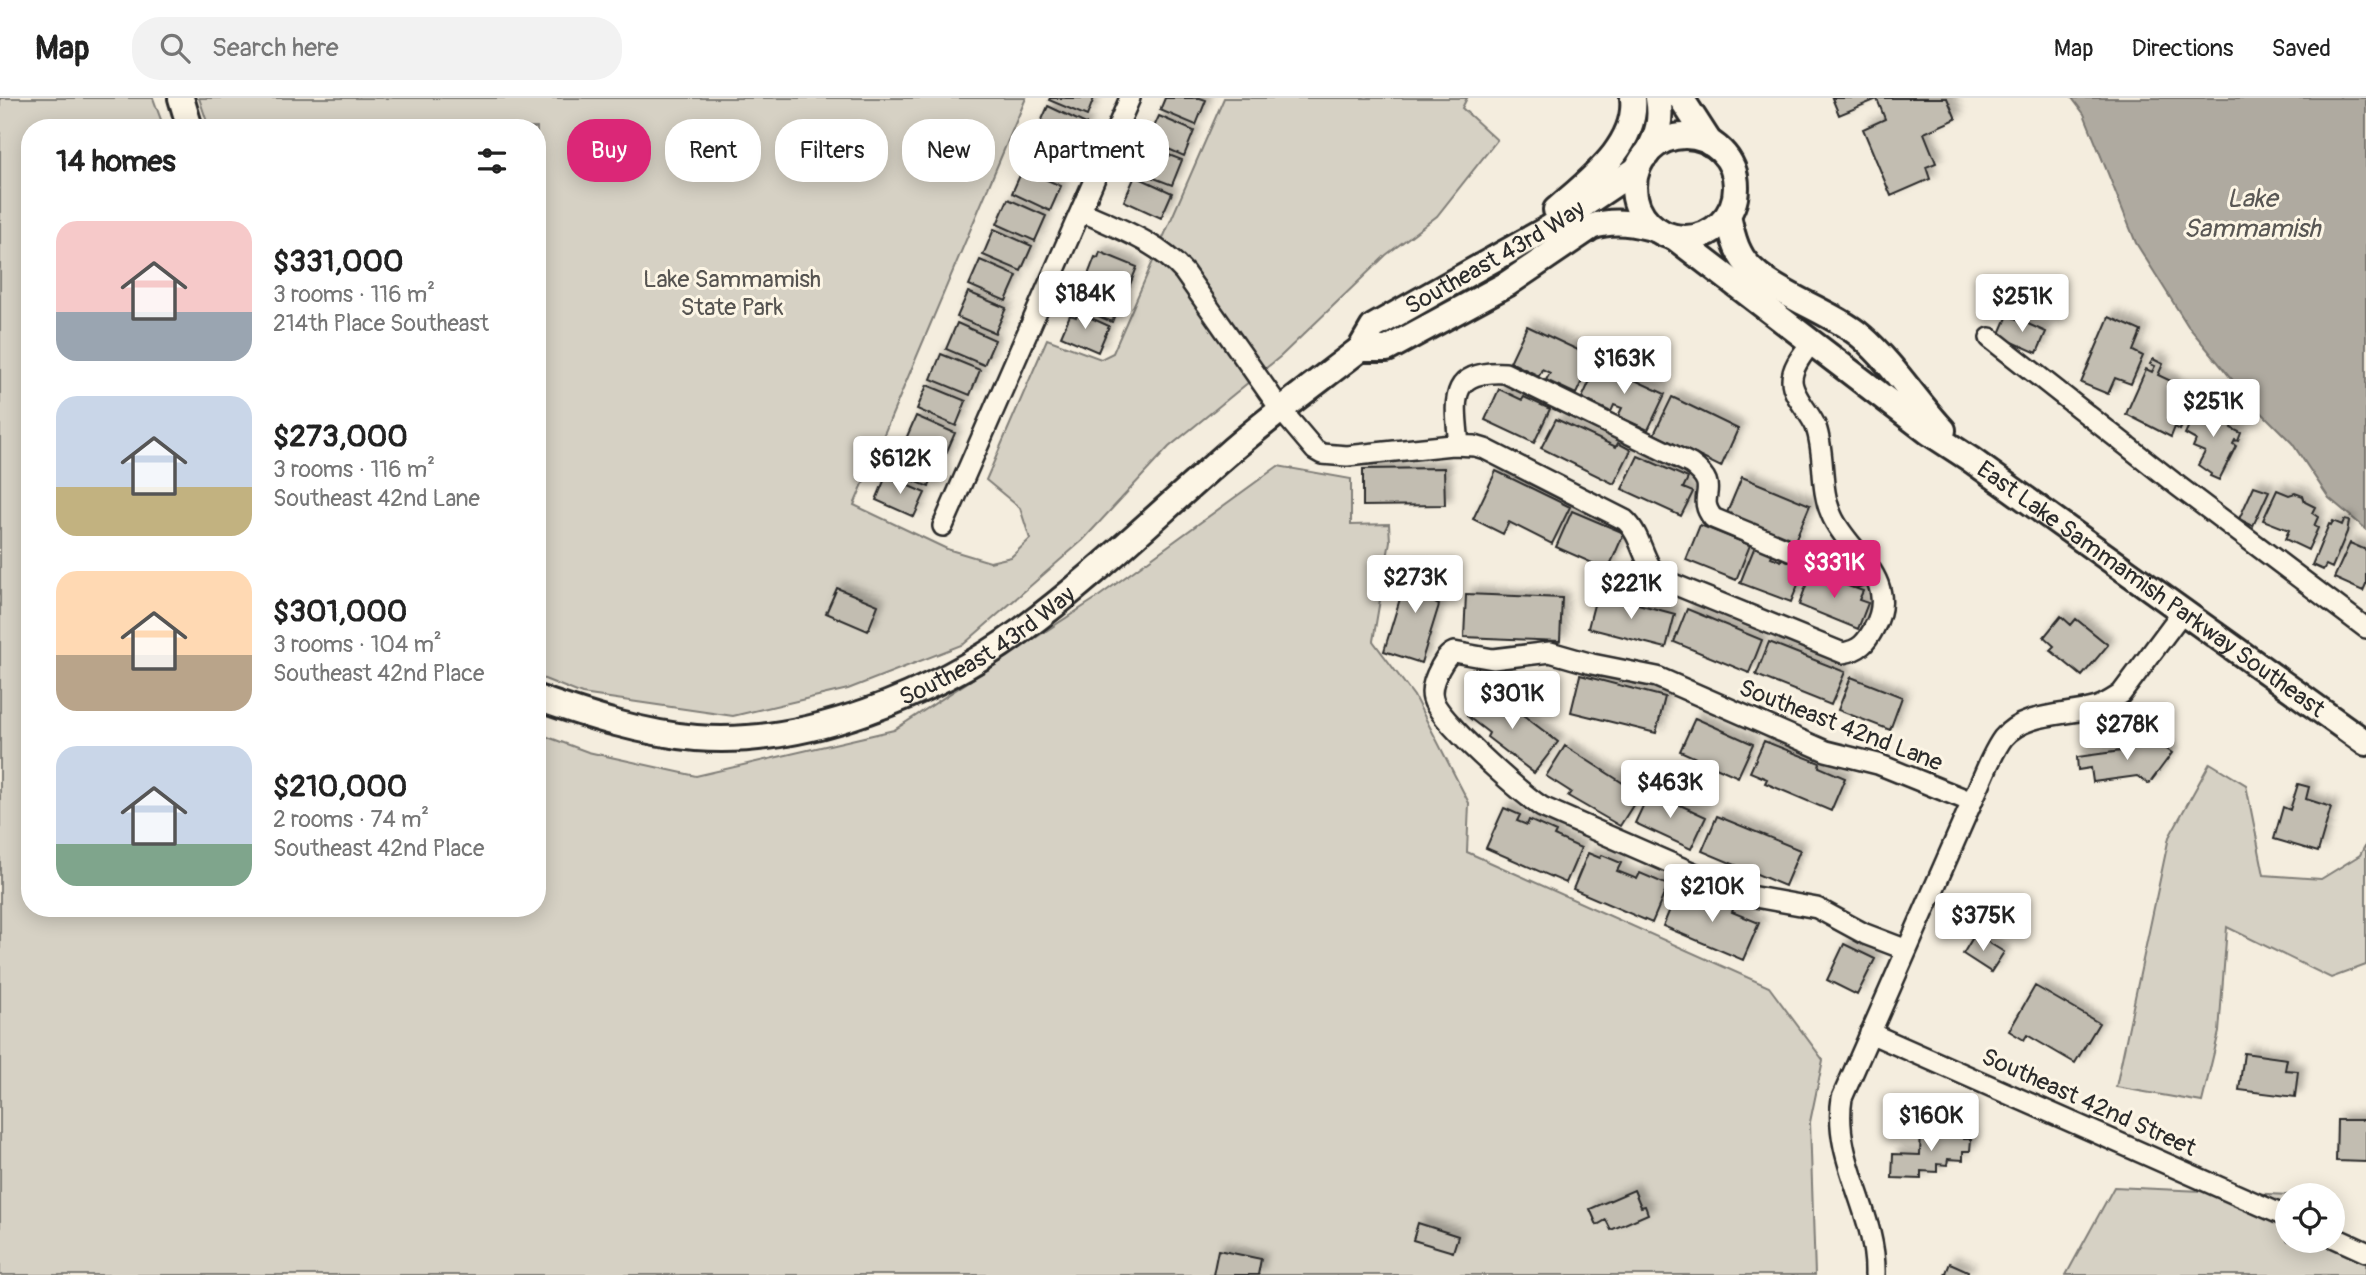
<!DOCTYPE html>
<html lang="en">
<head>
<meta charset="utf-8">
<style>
	:root { --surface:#fff; --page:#f2f2f2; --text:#222; --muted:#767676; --line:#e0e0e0; --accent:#db2777 }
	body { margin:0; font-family:Pangolin,sans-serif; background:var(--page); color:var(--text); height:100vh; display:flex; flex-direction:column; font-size:26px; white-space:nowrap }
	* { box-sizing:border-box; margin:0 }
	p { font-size:23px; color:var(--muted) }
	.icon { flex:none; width:38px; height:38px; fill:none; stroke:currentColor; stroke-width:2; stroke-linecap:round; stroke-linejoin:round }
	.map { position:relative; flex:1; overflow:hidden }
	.panel { position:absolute; left:21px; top:21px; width:525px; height:798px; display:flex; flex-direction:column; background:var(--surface); border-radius:28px; box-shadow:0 4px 18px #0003 }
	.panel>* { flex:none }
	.top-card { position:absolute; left:567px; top:21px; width:665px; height:63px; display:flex; gap:14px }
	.controls { position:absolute; left:2275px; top:1085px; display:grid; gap:14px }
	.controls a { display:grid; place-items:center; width:70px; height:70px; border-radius:50%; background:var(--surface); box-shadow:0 4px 18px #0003; font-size:35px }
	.price { position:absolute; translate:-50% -60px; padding:0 16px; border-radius:7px; background:#fff; color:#222; font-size:23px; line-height:46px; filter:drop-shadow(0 2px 4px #0008) }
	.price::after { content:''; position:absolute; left:50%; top:42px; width:21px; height:16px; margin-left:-10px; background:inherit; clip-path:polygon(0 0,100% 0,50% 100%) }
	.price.on { background:var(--accent); color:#fff }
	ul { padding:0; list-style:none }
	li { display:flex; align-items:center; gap:21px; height:175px; padding:0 35px }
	li span { display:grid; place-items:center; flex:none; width:196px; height:140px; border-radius:21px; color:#555 }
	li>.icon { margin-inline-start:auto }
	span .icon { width:84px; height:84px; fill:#fffc; stroke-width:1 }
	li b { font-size:30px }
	h2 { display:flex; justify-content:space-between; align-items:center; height:84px; padding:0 35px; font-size:30px }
	.pill { padding:0 24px; border-radius:28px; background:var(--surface); box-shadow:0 4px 18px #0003; font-size:24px; line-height:63px }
	.pill.on { background:var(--accent); color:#fff }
	header { display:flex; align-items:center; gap:42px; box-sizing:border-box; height:98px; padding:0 35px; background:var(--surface); border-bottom:2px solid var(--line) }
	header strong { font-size:33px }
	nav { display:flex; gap:38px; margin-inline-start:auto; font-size:24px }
	.search { width:490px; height:63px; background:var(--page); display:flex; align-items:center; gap:18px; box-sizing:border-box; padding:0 24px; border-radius:28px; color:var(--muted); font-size:26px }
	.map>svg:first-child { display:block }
</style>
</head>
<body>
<header>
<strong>Map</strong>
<div class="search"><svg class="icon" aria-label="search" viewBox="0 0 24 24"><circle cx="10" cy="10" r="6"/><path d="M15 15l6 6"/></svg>Search here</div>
<nav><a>Map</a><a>Directions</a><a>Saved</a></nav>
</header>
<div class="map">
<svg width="2366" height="1177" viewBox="0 0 2366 1177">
	<defs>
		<filter id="shadow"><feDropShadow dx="6" dy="-6" stdDeviation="3.5" flood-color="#0004"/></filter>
	</defs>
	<rect width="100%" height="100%" fill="#f4edde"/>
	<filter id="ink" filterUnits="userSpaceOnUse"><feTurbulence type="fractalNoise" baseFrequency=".0143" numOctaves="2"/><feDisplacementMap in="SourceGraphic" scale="14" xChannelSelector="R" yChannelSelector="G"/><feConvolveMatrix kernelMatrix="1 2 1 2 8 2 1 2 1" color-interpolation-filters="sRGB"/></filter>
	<g filter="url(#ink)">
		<path fill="#d6d1c4" stroke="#807e78" stroke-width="2" d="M0,0H153L164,30H30V810H537V635L588,654L696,678L894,632L1095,501L1278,368L1351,381V427L1389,426L1390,443L1373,543L1414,598L1469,705L1467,754L1769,889L1823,962L1810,1024L1815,1177H0Z
			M199,0H1026L854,407L947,451L990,464L1011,459L1030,441L1020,410L986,382L1047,241L1101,261L1113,255L1224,0H1467L1462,10L1497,42L1437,118L1386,157L1281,258L1169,349L1083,442L964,546L848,591L733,618L582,596L537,578V30H209Z
			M2210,665L2246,687L2264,777L2321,781L2360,757L2366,746V867L2331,880L2227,829L2219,934L2202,1004L2116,989L2169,739Z
			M2114,1089L2290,1097H2287V1143H2333V1126L2366,1148V1177H2066Z"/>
		<path fill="#afaaa0" stroke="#7a7771" stroke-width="2" d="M2072,0H2366V431L2329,400L2292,345L2249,302L2188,228L2136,145L2084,16Z"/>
		<path fill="#c2bdb1" stroke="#2b2b2b" stroke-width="2" filter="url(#shadow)" d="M1050,0H1094L1087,18L1049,2Z
			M1165,0H1200L1206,2L1196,27L1160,12Z
			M1832,0H1947L1956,21L1924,35L1936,65L1926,69L1930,81L1891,98L1863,31L1885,21L1877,1L1839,17Z
			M1048,8L1086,26L1076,50L1037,33Z
			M1159,18L1194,33L1184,58L1148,42Z
			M1034,39L1072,55L1062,81L1023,65Z
			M1143,47L1182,62L1172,87L1133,72Z
			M1029,74L1061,88L1050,113L1012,95L1021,75L1027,77Z
			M1135,78L1172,95L1161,120L1124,103Z
			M1008,101L1046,118L1035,143L997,126Z
			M994,131L1032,148L1021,173L983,157Z
			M1100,154L1137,169L1127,194L1088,177L1095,159L1098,160Z
			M980,162L1017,178L1006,203L969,187Z
			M1084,184L1122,199L1112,224L1074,208Z
			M968,194L1006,210L995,235L957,219Z
			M1078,214L1109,228L1098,254L1061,238L1070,217L1076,219Z
			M2008,217L2046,234L2037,255L1999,238Z
			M2109,219L2141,233L2133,253L2143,258L2131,286L2115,280L2108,296L2081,285Z
			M957,225L995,242L984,267L946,251Z
			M1527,228L1593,259L1576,296L1546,282L1550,275L1542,271L1539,278L1510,264Z
			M941,256L980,272L970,297L931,281Z
			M2153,261L2163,266L2158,277L2173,284L2171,288L2196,300L2180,332L2175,329L2171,339L2126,316L2146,271L2152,274L2155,268L2150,266Z
			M1598,265L1665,296L1648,332L1618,318L1622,310L1614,307L1611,314L1582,300Z
			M927,287L966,303L956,328L917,311Z
			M1499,291L1522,302L1524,299L1550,311L1534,345L1485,322Z
			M1672,299L1738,331L1721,369L1654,336Z
			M2199,305L2218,313L2217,317L2233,324L2231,330L2241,335L2238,343L2235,342L2233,346L2236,348L2219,382L2210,378L2211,376L2198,367L2205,354L2193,349L2196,342L2185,336Z
			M916,318L955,335L944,360L905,343Z
			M1556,321L1616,349L1618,345L1631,352L1614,386L1541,350Z
			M900,348L938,364L929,389L890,373Z
			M1638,358L1688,380L1683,390L1693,394L1681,418L1622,391Z
			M1444,370L1445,407L1363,408V371Z
			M1496,373L1570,409L1552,446L1509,424L1503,436L1473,421Z
			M886,378L925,395L914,419L876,402Z
			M1742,379L1810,407L1794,445L1726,417Z
			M2254,388L2269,393L2253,428L2239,421Z
			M2277,392L2289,397L2295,395L2303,398L2305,404L2315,409L2312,415L2318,419L2314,428L2318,430L2308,452L2285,441L2289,432L2263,422Z
			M1572,413L1624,435L1608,472L1556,449Z
			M2344,422L2349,423L2347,434L2332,470L2326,467L2323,472L2312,467L2329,426L2331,427L2333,423L2342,427Z
			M1700,427L1750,447L1736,482L1686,462Z
			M2350,445L2366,452V486L2363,493L2334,480Z
			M1755,448L1773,455L1771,459L1781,463L1782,460L1805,469L1791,504L1740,485Z
			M1410,468L1443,478L1435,505L1439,507L1421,565L1384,553Z
			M1811,474L1863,493L1859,502L1868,505L1858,531L1799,507Z
			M837,490L878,507L868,533L826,515Z
			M1597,495L1675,516L1666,550L1588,530Z
			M1466,496L1562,500L1560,543L1464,539Z
			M1687,511L1762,542L1749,575L1674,544Z
			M2061,518L2071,527L2076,521L2108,547L2082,578L2050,552L2054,548L2044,539Z
			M1769,544L1845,574L1831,607L1756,577Z
			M1580,577L1665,599L1656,635L1571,614Z
			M1851,579L1902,599L1890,632L1838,612Z
			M1488,590L1558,644L1534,675L1487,639L1489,635L1467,618Z
			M1695,620L1753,646L1738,679L1680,653Z
			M2132,637L2147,648L2153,641L2172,655L2149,686L2137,678L2093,684L2091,670L2078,672L2077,659L2121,653Z
			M1764,643L1820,665L1819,669L1845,680L1831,713L1765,685L1767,681L1750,674Z
			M1565,648L1640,696L1620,728L1568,698L1571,694L1546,678Z
			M2298,686L2309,689L2306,701L2331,709L2318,754L2274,741L2283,709L2290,712Z
			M1650,693L1706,719L1691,751L1635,725Z
			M1504,710L1520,717L1517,723L1527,727L1529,722L1556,734L1554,738L1581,750L1566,785L1486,750Z
			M1717,718L1800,752L1785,788L1702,753Z
			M1588,755L1600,760L1602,757L1621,765L1617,773L1637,781L1640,775L1668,787L1652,825L1573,791Z
			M1678,792L1705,804L1708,796L1735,807L1732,814L1759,825L1743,862L1663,828Z
			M1975,836L2004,854L1991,874L1963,856Z
			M1844,846L1875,861L1857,897L1827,882Z
			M2035,888L2099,925L2075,965L2027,937L2024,942L2009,933Z
			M2244,955L2287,961L2285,972L2298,973L2295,999L2239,992Z
			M2337,1022H2366V1064L2336,1063Z
			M1921,1030L1963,1032V1041H1971L1970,1053H1963V1062L1948,1061L1947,1067L1937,1066V1074L1921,1073V1081L1892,1080L1893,1056L1920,1057Z
			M1634,1092L1641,1109L1645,1108L1648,1116L1611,1132L1606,1122L1597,1127L1590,1111Z
			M1418,1125L1458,1138L1453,1154L1413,1142Z
			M1218,1152L1261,1161L1258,1177H1213Z
			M1950,1165L1968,1173L1967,1177H1945Z"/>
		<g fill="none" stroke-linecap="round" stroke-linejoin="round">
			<defs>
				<path id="minor" d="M1081,113C1119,131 1156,143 1184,174L1281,312L1315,352L1322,356L1347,358L1452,347L1475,348L1485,351L1625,422C1643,438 1642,466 1661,481L1843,555C1860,552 1866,545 1874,530C1901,481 1848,455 1832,418C1819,390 1826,358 1816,329C1810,314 1792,298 1792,282C1792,268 1804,255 1811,245
					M1990,240L2178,388L2366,530
					M1459,347C1455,303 1447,272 1505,275L1691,366C1724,391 1694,397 1713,420L1855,479L1871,473
					M943,428L1130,0
					M1907,852L1865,836L1817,810L1744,797L1542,709C1521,695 1438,622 1433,601C1430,591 1435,579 1440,570C1444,563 1447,557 1454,554L1493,561L1550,554L1592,566L1657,579L1826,653L1878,666L1972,704
					M1870,935L2287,1119
					M2333,1139L2366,1154
					M1875,1177C1877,1115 1832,1062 1842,1000L1989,665C1993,657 1997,648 2003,640C2024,614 2067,618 2097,609C2106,606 2113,601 2121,596L2183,513"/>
				<g id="major">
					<path d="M181,0L190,30"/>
					<path d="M1681,0L1710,45"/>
					<circle cx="1685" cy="89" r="51"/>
					<path d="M1647,56C1658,37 1662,21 1658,0"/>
					<path d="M1556,112C1587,84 1638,48 1633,0"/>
					<path d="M1728,118C1731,130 1733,143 1739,154C1756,191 1830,211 1862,239C1893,266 1915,302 1943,332"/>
					<path id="s1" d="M1674,139L1930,335L1970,361L2366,645"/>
					<path d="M1360,251H1387L1507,186L1591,129C1614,121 1635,125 1658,132"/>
					<path id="s2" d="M537,600C589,618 641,635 696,640C805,649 935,596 1022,532C1094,479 1159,415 1227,356C1269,319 1315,286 1360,251L1373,229L1549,130L1637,71"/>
				</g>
			</defs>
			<use href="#minor" stroke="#2b2b2b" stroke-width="24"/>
			<use href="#major" stroke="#2b2b2b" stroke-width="30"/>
			<use href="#minor" stroke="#fcf5e5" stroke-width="19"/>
			<use href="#major" stroke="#fcf5e5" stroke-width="24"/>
		</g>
	</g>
	<g text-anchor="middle" stroke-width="6" stroke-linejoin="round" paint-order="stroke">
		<g font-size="24" fill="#2b2b2b" stroke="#fcf5e5">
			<text dy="8" stroke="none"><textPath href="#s2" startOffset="1120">Southeast 43rd Way</textPath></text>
			<text dy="8" stroke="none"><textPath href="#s1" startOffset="593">East Lake Sammamish Parkway Southeast</textPath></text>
			<text dy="8" stroke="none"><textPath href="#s2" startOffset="476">Southeast 43rd Way</textPath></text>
			<text transform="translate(1841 627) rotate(21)" y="8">Southeast 42nd Lane</text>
			<text transform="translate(2089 1004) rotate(24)" y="8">Southeast 42nd Street</text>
		</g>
		<g font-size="24" fill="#565451" stroke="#fcf5e5">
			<text x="732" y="189">Lake Sammamish<tspan x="732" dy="28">State Park</tspan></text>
		</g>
		<g font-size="26" font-style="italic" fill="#595754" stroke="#fcf5e5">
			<text x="2252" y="109">Lake<tspan x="2252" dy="30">Sammamish</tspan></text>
		</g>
	</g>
</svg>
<div class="controls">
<a><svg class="icon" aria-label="locate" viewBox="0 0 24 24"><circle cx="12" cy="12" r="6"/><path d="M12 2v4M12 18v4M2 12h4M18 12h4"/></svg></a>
</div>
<b class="price" style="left:1085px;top:233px">$184K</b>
<b class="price" style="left:2022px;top:236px">$251K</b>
<b class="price" style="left:1624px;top:298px">$163K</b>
<b class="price" style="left:2213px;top:341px">$251K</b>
<b class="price" style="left:900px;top:398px">$612K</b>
<b class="price on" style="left:1834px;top:502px">$331K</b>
<b class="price" style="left:1415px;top:517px">$273K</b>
<b class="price" style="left:1631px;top:523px">$221K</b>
<b class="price" style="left:1512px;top:633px">$301K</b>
<b class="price" style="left:2127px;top:664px">$278K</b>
<b class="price" style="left:1670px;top:722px">$463K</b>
<b class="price" style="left:1712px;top:826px">$210K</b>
<b class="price" style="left:1983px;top:855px">$375K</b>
<b class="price" style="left:1931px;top:1055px">$160K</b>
<div class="top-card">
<a class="pill on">Buy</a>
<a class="pill">Rent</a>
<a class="pill">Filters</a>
<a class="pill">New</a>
<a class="pill">Apartment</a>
</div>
<section class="panel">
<h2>14 homes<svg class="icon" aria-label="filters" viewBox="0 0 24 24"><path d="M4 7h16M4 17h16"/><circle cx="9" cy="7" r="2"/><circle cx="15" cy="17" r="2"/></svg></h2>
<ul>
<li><span style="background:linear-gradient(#f6c9c9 65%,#9aa5b1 0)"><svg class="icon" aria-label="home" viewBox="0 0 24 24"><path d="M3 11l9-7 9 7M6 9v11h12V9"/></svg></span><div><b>$331,000</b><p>3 rooms · 116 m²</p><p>214th Place Southeast</p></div></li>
<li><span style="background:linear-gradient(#c9d6e8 65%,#c2b280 0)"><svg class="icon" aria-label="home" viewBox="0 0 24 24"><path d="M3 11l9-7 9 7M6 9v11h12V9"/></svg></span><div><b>$273,000</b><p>3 rooms · 116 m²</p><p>Southeast 42nd Lane</p></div></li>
<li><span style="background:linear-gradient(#ffd9b3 60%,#b9a48a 0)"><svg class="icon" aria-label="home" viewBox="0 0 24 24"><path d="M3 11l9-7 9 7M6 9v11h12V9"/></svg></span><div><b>$301,000</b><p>3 rooms · 104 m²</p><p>Southeast 42nd Place</p></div></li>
<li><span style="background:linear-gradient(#c9d6e8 70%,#7fa58c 0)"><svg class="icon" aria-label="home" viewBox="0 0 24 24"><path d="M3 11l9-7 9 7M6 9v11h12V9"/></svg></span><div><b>$210,000</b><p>2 rooms · 74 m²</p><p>Southeast 42nd Place</p></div></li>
</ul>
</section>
</div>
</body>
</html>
